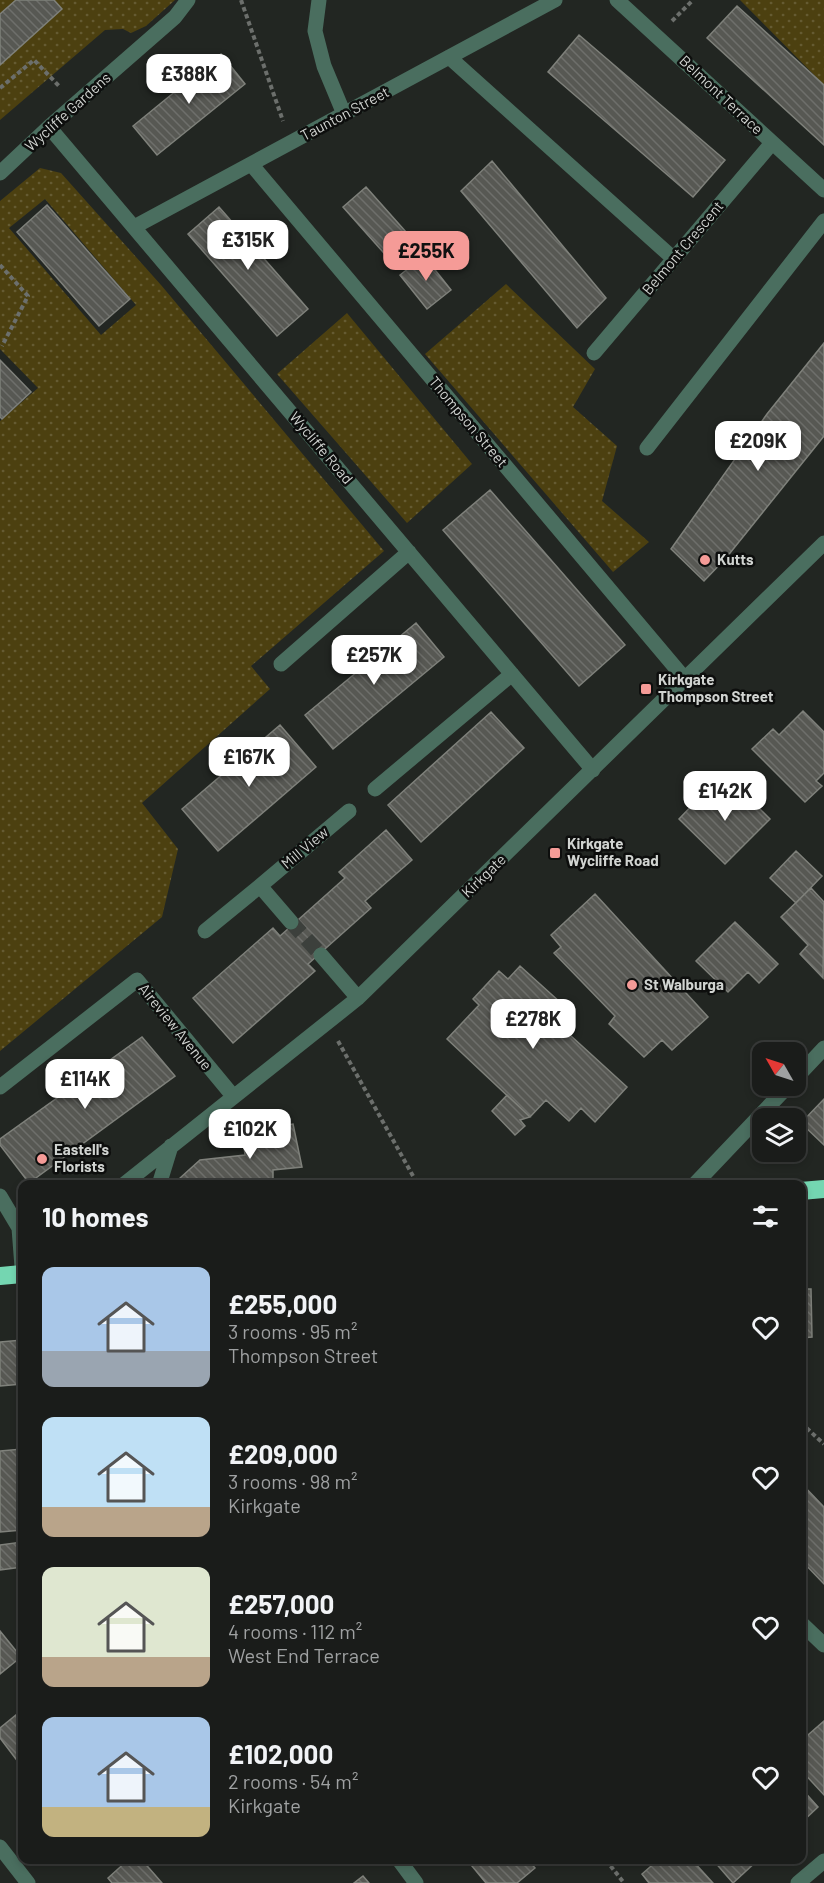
<!DOCTYPE html>
<html lang="en">
<head>
<meta charset="utf-8">
<style>
	:root { --surface:#1a1c1a; --page:#272927; --text:#f1f3f6; --muted:#9fa1a2; --line:#383a39; --accent:#f59b97 }
	body { margin:0; font-family:Barlow,sans-serif; background:var(--page); color:var(--text); height:100vh; display:flex; flex-direction:column; font-size:22px; white-space:nowrap }
	* { box-sizing:border-box; margin:0 }
	p { font-size:20px; color:var(--muted) }
	.icon { flex:none; width:33px; height:33px; fill:none; stroke:currentColor; stroke-width:2; stroke-linecap:round; stroke-linejoin:round }
	.map { position:relative; flex:1; overflow:hidden }
	.sheet { position:absolute; left:18px; top:1180px; width:788px; height:684px; display:flex; flex-direction:column; background:var(--surface); border-radius:12px; box-shadow:0 3px 9px #0003,0 0 0 2px var(--line) }
	.sheet>* { flex:none }
	.needle { width:39px; rotate:309deg }
	.controls { position:absolute; left:752px; top:1042px; display:grid; gap:12px }
	.controls a { display:grid; place-items:center; width:54px; height:54px; border-radius:12px; background:var(--surface); box-shadow:0 3px 9px #0003,0 0 0 2px var(--line); font-size:30px }
	.price { position:absolute; translate:-50% -51px; padding:0 14px; border-radius:12px; background:#fff; color:#222; font-size:20px; line-height:39px; filter:drop-shadow(0 2px 3px #0008) }
	.price::after { content:''; position:absolute; left:50%; top:36px; width:18px; height:14px; margin-left:-9px; background:inherit; clip-path:polygon(0 0,100% 0,50% 100%) }
	.price.selected { background:var(--accent); color:#111 }
	ul { padding:0; list-style:none }
	li { display:flex; align-items:center; gap:18px; height:150px; padding:0 24px }
	li span { display:grid; place-items:center; flex:none; width:168px; height:120px; border-radius:12px; color:#555 }
	li>.icon { margin-inline-start:auto }
	span .icon { width:72px; height:72px; fill:#fffc; stroke-width:1 }
	li b { font-size:26px }
	h2 { display:flex; justify-content:space-between; align-items:center; height:72px; padding:0 24px; font-size:26px }
	.map>svg:first-child { display:block }
</style>
</head>
<body>
<div class="map">
<svg width="824" height="1883" viewBox="0 0 824 1883">
	<defs>
		<pattern id="grass-dots" width="8" height="8" patternUnits="userSpaceOnUse" patternTransform="scale(1.5)"><rect width="8" height="8" fill="#4c4010"/><path d="M2 2h.1M6 6h.1" fill="none" stroke="#655b32" stroke-width="1.8" stroke-linecap="round"/></pattern>
		<pattern id="building-back-hatch" width="6" height="6" patternUnits="userSpaceOnUse" patternTransform="scale(1.5)"><rect width="6" height="6" fill="#575853"/><path d="M-1 5l2 2M0 0l6 6M5-1l2 2" fill="none" stroke="#6e6f6b"/></pattern>
	</defs>
	<rect width="100%" height="100%" fill="#222622"/>
	<path fill="url(#grass-dots)" fill-rule="evenodd" d="M0,0H175L146,26L131,33L123,29L105,30L0,120Z
		M740,0H824V85Z
		M40,168L61,173L161,285L384,551L251,666L270,689L142,803L178,849L162,917L0,1051V421L38,388L0,349V201ZM45,199L136,305L101,335L9,228Z
		M506,284L595,369L573,407L617,446L602,501L649,542L613,572L425,354Z
		M347,313L472,464L407,523L277,374Z"/>
	<path fill="url(#building-back-hatch)" stroke="#7f817b" stroke-width="1.5" d="M16,0H54L62,9L0,65V14Z
		M737,6L824,85V145L707,38Z
		M579,35L725,160L693,197L548,72Z
		M221,54L245,84L157,155L133,126Z
		M492,161L606,298L577,328L461,191Z
		M366,187L414,241L391,261L343,207Z
		M47,205L130,299L99,326L17,232Z
		M219,207L308,309L277,336L188,234Z
		M424,256L451,290L427,309L400,275Z
		M824,343V436L726,558L704,581L671,549L767,414Z
		M0,360L31,392L2,419L0,417Z
		M490,490L625,645L579,686L443,530Z
		M416,623L444,657L333,749L305,715Z
		M803,711L824,732V773L816,781L822,786L805,802L752,749L773,729L779,735Z
		M491,712L524,748L421,842L388,805Z
		M280,725L316,767L218,851L182,809Z
		M732,781L770,819L725,864L679,819L700,797L708,805Z
		M386,830L412,860L365,901L371,908L308,964L315,971L233,1043L193,998L273,928L280,936L345,878L339,872Z
		M796,851L822,876L796,903L770,878Z
		M811,888L824,902L823,978L800,954L808,945L781,917Z
		M595,894L708,1017L672,1050L662,1040L644,1057L609,1024L615,1016L554,953L561,947L551,935Z
		M735,922L778,964L759,983L748,972L728,992L696,961Z
		M520,966L571,1012L559,1025L627,1087L595,1122L581,1108L569,1121L546,1100L530,1117L447,1039L479,1005L473,999L499,971L508,979Z
		M142,1037L175,1076L29,1183L0,1145V1139Z
		M507,1095L530,1117L520,1120L525,1126L515,1135L492,1111Z
		M824,1099V1145L801,1123Z
		M293,1124L302,1167L273,1170V1185H180V1178L200,1160L245,1155L242,1131Z
		M801,1289H811L812,1337L801,1338Z
		M22,1340V1384L0,1386V1342Z
		M22,1449V1530L0,1532V1451Z
		M801,1483L824,1507V1584L801,1560Z
		M22,1542V1567L0,1570V1545Z
		M0,1631L21,1657L0,1674Z
		M22,1710V1767L0,1738V1728Z
		M824,1721V1795L801,1770V1741Z
		M801,1788L818,1807L801,1823Z
		M128,1860H142L162,1883H112L108,1878Z
		M467,1860H528L535,1868L517,1883H486Z
		M658,1860H692L713,1883H649L642,1874Z
		M713,1860H758L733,1883Z
		M363,1876L369,1883H354Z"/>
	<g fill="none" stroke-linecap="round" stroke-linejoin="round">
		<path stroke="#3c403c" stroke-width="15" stroke-dasharray="15 8" stroke-linecap="butt" d="M291,922L321,955"/>
		<path stroke="#6c6f6c" stroke-width="4" stroke-dasharray="4.5 3" stroke-linecap="butt" d="M241,0L283,121
			M672,21L693,0
			M0,88L34,60L59,86
			M0,265L28,296L2,346
			M338,1041L418,1185
			M801,1423L824,1444
			M606,1860L624,1883"/>
		<path stroke="#4a6e5f" stroke-width="15" d="M319,0L315,31L324,66L344,114
			M617,0L824,190
			M449,57L674,259
			M49,127L593,770
			M251,164L685,679
			M0,173L49,127L175,17L188,0
			M134,227L555,0
			M594,353L772,143
			M647,448L824,221
			M281,664L409,552
			M375,789L512,674
			M260,886L349,811
			M205,931L260,886L291,922
			M321,955L358,998
			M795,1079L824,1048
			M0,1087L137,980L233,1096
			M123,1185L358,998L824,543
			M159,1185L171,1146
			M694,1185L788,1086
			M0,1196L19,1228L22,1267
			M801,1623L824,1645
			M0,1847L28,1883
			M399,1860L416,1883
			M798,1883L824,1861"/>
		<path stroke="#74d6b1" stroke-width="18" d="M801,1191L824,1189
			M0,1276L22,1274"/>
	</g>
	<g fill="#f59b97" stroke="#0d0e0d" stroke-width="2">
		<circle cx="705" cy="560" r="6"/>
		<rect x="640" y="683" width="12" height="12" rx="3"/>
		<rect x="549" y="847" width="12" height="12" rx="3"/>
		<circle cx="632" cy="985" r="6"/>
		<circle cx="42" cy="1159" r="6"/>
	</g>
	<g text-anchor="middle" stroke-width="5" stroke-linejoin="round" paint-order="stroke">
		<g font-size="15" fill="#d1d4d1" stroke="#0d0e0d">
			<text transform="translate(721 95) rotate(43)" y="5">Belmont Terrace</text>
			<text transform="translate(68 112) rotate(-42)" y="5">Wycliffe Gardens</text>
			<text transform="translate(345 114) rotate(-28)" y="5">Taunton Street</text>
			<text transform="translate(683 248) rotate(-50)" y="5">Belmont Crescent</text>
			<text transform="translate(468 422) rotate(50)" y="5">Thompson Street</text>
			<text transform="translate(321 448) rotate(50)" y="5">Wycliffe Road</text>
			<text transform="translate(305 848) rotate(-40)" y="5">Mill View</text>
			<text transform="translate(484 876) rotate(-44)" y="5">Kirkgate</text>
			<text transform="translate(175 1027) rotate(51)" y="5">Aireview Avenue</text>
		</g>
		<g font-size="15" font-weight="bold" fill="#d1d4d1" stroke="#0d0e0d" text-anchor="start">
			<text x="717" y="565">Kutts</text>
			<text x="658" y="685">Kirkgate<tspan x="658" dy="17">Thompson Street</tspan></text>
			<text x="567" y="849">Kirkgate<tspan x="567" dy="17">Wycliffe Road</tspan></text>
			<text x="644" y="990">St Walburga</text>
			<text x="54" y="1155">Eastell's<tspan x="54" dy="17">Florists</tspan></text>
		</g>
	</g>
</svg>
<div class="controls">
<a><svg class="needle" viewBox="-14 -14 28 28"><path d="M0-13l5 13h-10z" fill="#e53935"/><path d="M0 13l5-13h-10z" fill="#9fa1a2"/></svg></a>
<a><svg class="icon" aria-label="layers" viewBox="0 0 24 24"><path d="M12 4l9 5-9 5-9-5zM3 14l9 5 9-5"/></svg></a>
</div>
<b class="price" style="left:189px;top:105px">£388K</b>
<b class="price" style="left:248px;top:271px">£315K</b>
<b class="price selected" style="left:426px;top:282px">£255K</b>
<b class="price" style="left:758px;top:472px">£209K</b>
<b class="price" style="left:374px;top:686px">£257K</b>
<b class="price" style="left:249px;top:788px">£167K</b>
<b class="price" style="left:725px;top:822px">£142K</b>
<b class="price" style="left:533px;top:1050px">£278K</b>
<b class="price" style="left:85px;top:1110px">£114K</b>
<b class="price" style="left:250px;top:1160px">£102K</b>
<section class="sheet">
<h2>10 homes<svg class="icon" aria-label="filters" viewBox="0 0 24 24"><path d="M4 7h16M4 17h16"/><circle cx="9" cy="7" r="2"/><circle cx="15" cy="17" r="2"/></svg></h2>
<ul>
<li><span style="background:linear-gradient(#a9c7e8 70%,#9aa5b1 0)"><svg class="icon" aria-label="home" viewBox="0 0 24 24"><path d="M3 11l9-7 9 7M6 9v11h12V9"/></svg></span><div><b>£255,000</b><p>3 rooms · 95 m²</p><p>Thompson Street</p></div><svg class="icon" aria-label="heart" viewBox="0 0 24 24"><path d="M12 20l-8-8c-3-5 5-10 8-4 3-6 11-1 8 4z"/></svg></li>
<li><span style="background:linear-gradient(#bfe0f5 75%,#b9a48a 0)"><svg class="icon" aria-label="home" viewBox="0 0 24 24"><path d="M3 11l9-7 9 7M6 9v11h12V9"/></svg></span><div><b>£209,000</b><p>3 rooms · 98 m²</p><p>Kirkgate</p></div><svg class="icon" aria-label="heart" viewBox="0 0 24 24"><path d="M12 20l-8-8c-3-5 5-10 8-4 3-6 11-1 8 4z"/></svg></li>
<li><span style="background:linear-gradient(#dfe7d0 75%,#b9a48a 0)"><svg class="icon" aria-label="home" viewBox="0 0 24 24"><path d="M3 11l9-7 9 7M6 9v11h12V9"/></svg></span><div><b>£257,000</b><p>4 rooms · 112 m²</p><p>West End Terrace</p></div><svg class="icon" aria-label="heart" viewBox="0 0 24 24"><path d="M12 20l-8-8c-3-5 5-10 8-4 3-6 11-1 8 4z"/></svg></li>
<li><span style="background:linear-gradient(#a9c7e8 75%,#c2b280 0)"><svg class="icon" aria-label="home" viewBox="0 0 24 24"><path d="M3 11l9-7 9 7M6 9v11h12V9"/></svg></span><div><b>£102,000</b><p>2 rooms · 54 m²</p><p>Kirkgate</p></div><svg class="icon" aria-label="heart" viewBox="0 0 24 24"><path d="M12 20l-8-8c-3-5 5-10 8-4 3-6 11-1 8 4z"/></svg></li>
</ul>
</section>
</div>
</body>
</html>
